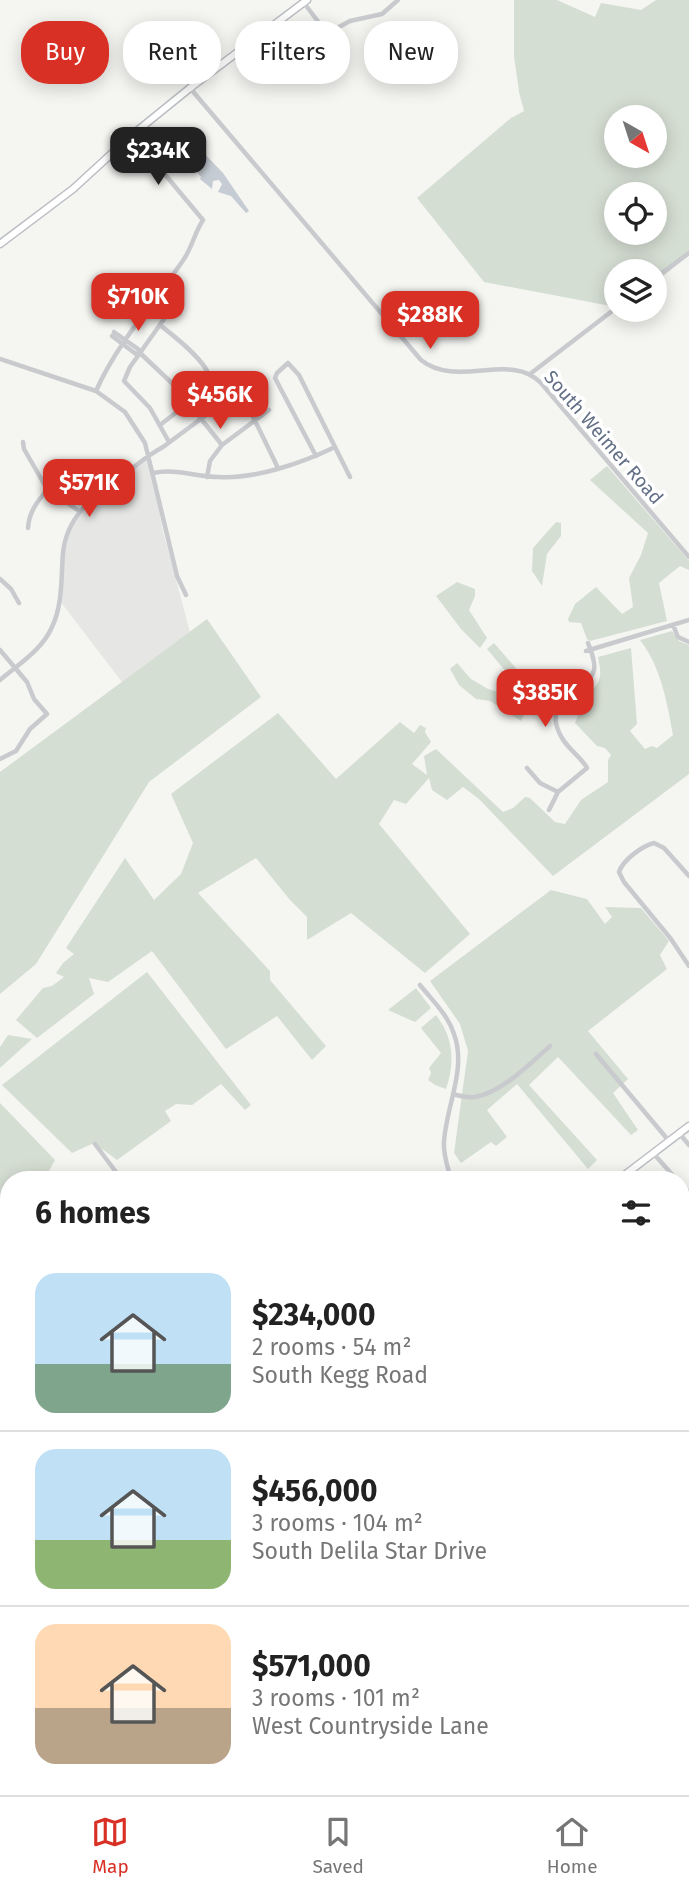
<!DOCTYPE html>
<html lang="en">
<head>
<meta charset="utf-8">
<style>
	:root { --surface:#fff; --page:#f2f2f2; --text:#222; --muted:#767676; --line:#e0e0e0; --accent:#d93025 }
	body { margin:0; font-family:"Fira Sans",sans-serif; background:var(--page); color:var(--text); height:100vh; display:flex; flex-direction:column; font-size:26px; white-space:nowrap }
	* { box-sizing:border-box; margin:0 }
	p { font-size:23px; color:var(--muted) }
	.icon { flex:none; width:38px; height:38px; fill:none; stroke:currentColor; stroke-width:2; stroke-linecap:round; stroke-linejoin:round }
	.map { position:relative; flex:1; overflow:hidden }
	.drawer { position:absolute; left:0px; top:1171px; width:690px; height:625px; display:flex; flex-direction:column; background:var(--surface); border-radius:28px 28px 0 0; box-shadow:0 4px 18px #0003 }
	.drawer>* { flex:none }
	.top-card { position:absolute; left:21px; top:21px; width:648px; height:63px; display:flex; gap:14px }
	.needle { width:46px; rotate:141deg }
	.controls { position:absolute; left:604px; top:105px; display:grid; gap:14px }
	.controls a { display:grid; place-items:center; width:63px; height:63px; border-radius:50%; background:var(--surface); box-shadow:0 4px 18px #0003; font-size:35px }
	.price { position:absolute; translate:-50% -60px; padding:0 16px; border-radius:14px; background:var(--accent); color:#fff; font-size:23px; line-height:46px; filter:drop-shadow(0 2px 4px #0008) }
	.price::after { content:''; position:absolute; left:50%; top:42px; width:21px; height:16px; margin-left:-10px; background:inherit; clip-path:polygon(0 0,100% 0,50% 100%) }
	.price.selected { background:#222; color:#fff }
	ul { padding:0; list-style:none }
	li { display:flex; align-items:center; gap:21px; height:175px; padding:0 35px }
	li+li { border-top:2px solid var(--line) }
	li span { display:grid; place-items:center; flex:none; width:196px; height:140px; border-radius:21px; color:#555 }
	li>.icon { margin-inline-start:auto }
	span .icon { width:84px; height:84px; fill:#fffc; stroke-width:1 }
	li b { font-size:30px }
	h2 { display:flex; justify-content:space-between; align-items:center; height:84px; padding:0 35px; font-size:30px }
	.pill { padding:0 24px; border-radius:28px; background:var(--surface); box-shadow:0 4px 18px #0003; font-size:24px; line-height:63px }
	.pill.selected { background:var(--accent); color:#fff }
	.tabs { display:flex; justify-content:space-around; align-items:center; height:98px; border-top:2px solid var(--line); background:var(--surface); font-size:19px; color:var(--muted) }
	.tabs a { display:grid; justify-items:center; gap:4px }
	.tabs .selected { color:var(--accent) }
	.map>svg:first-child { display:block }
</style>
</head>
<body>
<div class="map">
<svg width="689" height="1795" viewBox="0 0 689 1795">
	<rect width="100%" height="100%" fill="#f5f6f2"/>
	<path fill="#e6e7e5" d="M150,454L162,527L190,632L122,682L60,601L64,537L80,511Z
		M9,1268V1374L0,1369V1275Z"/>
	<path fill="#d5ded3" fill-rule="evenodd" d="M514,0H557L595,17L601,3L641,10L656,0H689V255L655,283L654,271H616V307L484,282L417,198L511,118L524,111L519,92L514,56ZM616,117H654V156H616ZM616,194H654V233H616Z
		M607,466L689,561V570L680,566L659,583L667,621L590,641L587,639L581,623L569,622L568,619L575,604L596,587L622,614L633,607L629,578L641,555L648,533L590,480Z
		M556,522L561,523V536L547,554L542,586L532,571L533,548Z
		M457,582L475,589V596L469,610L487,638L480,648L461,629L436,596Z
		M207,619L261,697L149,782L36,964L0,994V772Z
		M672,631L679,641L689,645V774L553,876L479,799L463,787L447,800L432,790L429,778L406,804L394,800L379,824L470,934L425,973L351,913L307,940V917L290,900L256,858L198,893L270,971V980L326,1046L312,1060L277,1016L226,1049L152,951L108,982L89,978L94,994L37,1038L16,1020L43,988L52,986L64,977L56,973L63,963L74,954L66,948L125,858L154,900L181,874L193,843L171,794L278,713L336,779L400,722L414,733L420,725L426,728L425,732L431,742L412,764L427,775L424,756L436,749L503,812L513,808L525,797L530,798L555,822L565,824L581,800L608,782V760L611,755L605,748L597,746L575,723L578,715L593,699L590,692C603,680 601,673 598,657L631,648L637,724L630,731L645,749L652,746L657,748L673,735C667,702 661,667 640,640Z
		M494,643L541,697L534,705L487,649Z
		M457,663L471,679L488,689L505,694L526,711L521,721L490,701L476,699L459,685L450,669Z
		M551,890L587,899L605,924L612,917L605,907L641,908L669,941L660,955L667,969L588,1031L628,1079L613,1093L638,1130L631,1135L558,1057L529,1085L597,1160L588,1169L517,1084L487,1110L507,1137L496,1146L491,1142L461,1163L454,1153L468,1051L460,1024L430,981Z
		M147,972L251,1105L245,1110L221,1084L192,1105L176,1104L165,1111L171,1121L117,1160L94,1143L72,1153L2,1085Z
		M416,988L431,1008L415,1022L388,1010Z
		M436,1015C454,1038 455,1063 446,1089L435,1085L428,1080L431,1073L429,1068L441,1053L421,1028Z
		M8,1035L32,1039L0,1068V1047Z
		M0,1103L55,1160L48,1173L54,1179L9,1180V1235L0,1220Z
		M689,1753V1795H636L647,1787H681V1760Z"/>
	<path fill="#c5ccd3" d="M198,147L223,173L249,211L246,213L231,196L218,192L222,184L219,180L213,181L212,189L200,179L201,177L185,157Z"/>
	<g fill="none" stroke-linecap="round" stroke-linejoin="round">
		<defs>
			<path id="secondary" d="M0,244L73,189L132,135L190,88L307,0
				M618,1180L689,1126
				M681,1489L689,1499
				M0,1512L9,1523
				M220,1787L226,1795
				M181,1795L191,1787"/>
			<path id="primary" d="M681,1463L689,1457
				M681,1574L689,1575
				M366,1795L376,1787"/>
		</defs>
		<use href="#secondary" stroke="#babdc2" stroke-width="9"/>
		<use href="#primary" stroke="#b8bbc0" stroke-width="10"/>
		<path stroke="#c8cace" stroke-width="4.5" d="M304,3L332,40
			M295,72L317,45L339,27L350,21L382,14L398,0
			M190,88L421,360C457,389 511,351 541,383L689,557
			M654,279L689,253
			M114,332L138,349L140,353L174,385L222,445
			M112,336L136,354L139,353
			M0,359L96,391L125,412L145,443L177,576L186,595
			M530,374L616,308
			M96,391C118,342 154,303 184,259C192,247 195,232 203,220L132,135
			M160,425L209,387C219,370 174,336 160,325
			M23,442L24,449L47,489L79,511
			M169,442L150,408L124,381L130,367L169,312
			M335,447L350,477
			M153,473C176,468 196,477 219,477C256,479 302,463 335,447L299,375L288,363L277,373L275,378L316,456
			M207,477L210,461L222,445L269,410
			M28,528C30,496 61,486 63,463
			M0,579L11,589L19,603
			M673,625L678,637L689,642
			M0,650L27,682L34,699L47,714L30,729L16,751L0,759
			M586,651L689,620
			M0,680C19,664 42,650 52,627C63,604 61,577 63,553C67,514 95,496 123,475C137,465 148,455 163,447L240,390L278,468
			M527,768L540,783L558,792
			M549,810L558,792L587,768C581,757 569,750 562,738C538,697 588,695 594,670C596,662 591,651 588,643
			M689,876L664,848L654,843C642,846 623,860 619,872L624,882L671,939L689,966
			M420,985C432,1000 448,1015 454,1034C467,1069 446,1106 444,1142C443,1155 448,1167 451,1180
			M596,1054L669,1141
			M453,1094C460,1096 468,1098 475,1097C501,1093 531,1063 550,1046
			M679,1133L689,1145
			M95,1144L122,1180
			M653,1153L677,1180
			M681,1183L689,1193
			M0,1597L9,1608
			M681,1609L689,1610
			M0,1682L9,1693
			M681,1757L689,1750
			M83,1787L90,1795
			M426,1787L432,1795
			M489,1787L496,1795
			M561,1787L568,1795
			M622,1787L629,1795
			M7,1795L12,1787
			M456,1795L466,1787
			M497,1795L507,1787
			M633,1795L643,1787"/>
		<use href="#secondary" stroke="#fff" stroke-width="6"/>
		<use href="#primary" stroke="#fff" stroke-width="8"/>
	</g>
	<g text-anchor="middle" stroke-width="7" stroke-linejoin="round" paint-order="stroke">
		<g font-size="19" fill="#636f85" stroke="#fff">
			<text transform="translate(604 437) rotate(49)" y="7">South Weimer Road</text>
		</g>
	</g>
</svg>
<div class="controls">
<a><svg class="needle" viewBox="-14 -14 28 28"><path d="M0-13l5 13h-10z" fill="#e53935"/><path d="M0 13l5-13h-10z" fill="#767676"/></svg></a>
<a><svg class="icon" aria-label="locate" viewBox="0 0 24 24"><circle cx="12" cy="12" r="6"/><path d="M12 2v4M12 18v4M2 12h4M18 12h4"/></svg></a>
<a><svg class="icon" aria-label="layers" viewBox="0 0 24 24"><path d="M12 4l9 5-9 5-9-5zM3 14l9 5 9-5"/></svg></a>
</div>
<b class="price selected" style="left:158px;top:187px">$234K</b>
<b class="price" style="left:138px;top:333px">$710K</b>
<b class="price" style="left:430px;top:351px">$288K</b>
<b class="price" style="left:220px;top:431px">$456K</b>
<b class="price" style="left:89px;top:519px">$571K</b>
<b class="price" style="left:545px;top:729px">$385K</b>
<div class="top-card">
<a class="pill selected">Buy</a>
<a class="pill">Rent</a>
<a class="pill">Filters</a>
<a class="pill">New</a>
</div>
<section class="drawer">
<h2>6 homes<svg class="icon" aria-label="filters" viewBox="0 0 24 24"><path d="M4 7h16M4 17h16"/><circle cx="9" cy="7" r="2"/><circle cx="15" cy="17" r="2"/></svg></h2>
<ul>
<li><span style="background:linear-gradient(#bfe0f5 65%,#7fa58c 0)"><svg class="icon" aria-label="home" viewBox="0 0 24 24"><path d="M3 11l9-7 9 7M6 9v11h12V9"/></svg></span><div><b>$234,000</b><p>2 rooms · 54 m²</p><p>South Kegg Road</p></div></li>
<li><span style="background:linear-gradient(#bfe0f5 65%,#8fb573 0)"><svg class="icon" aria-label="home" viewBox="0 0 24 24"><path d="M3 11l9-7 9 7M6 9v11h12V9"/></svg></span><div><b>$456,000</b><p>3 rooms · 104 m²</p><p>South Delila Star Drive</p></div></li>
<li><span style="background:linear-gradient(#ffd9b3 60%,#b9a48a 0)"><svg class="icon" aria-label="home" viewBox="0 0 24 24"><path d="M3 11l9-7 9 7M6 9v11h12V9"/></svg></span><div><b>$571,000</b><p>3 rooms · 101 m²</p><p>West Countryside Lane</p></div></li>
</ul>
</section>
</div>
<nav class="tabs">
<a class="selected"><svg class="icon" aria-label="map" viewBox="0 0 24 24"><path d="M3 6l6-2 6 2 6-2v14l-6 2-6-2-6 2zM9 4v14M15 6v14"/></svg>Map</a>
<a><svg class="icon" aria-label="saved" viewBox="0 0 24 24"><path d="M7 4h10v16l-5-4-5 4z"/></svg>Saved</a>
<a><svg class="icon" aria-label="home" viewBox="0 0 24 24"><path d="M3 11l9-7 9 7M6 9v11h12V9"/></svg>Home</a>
</nav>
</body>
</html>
